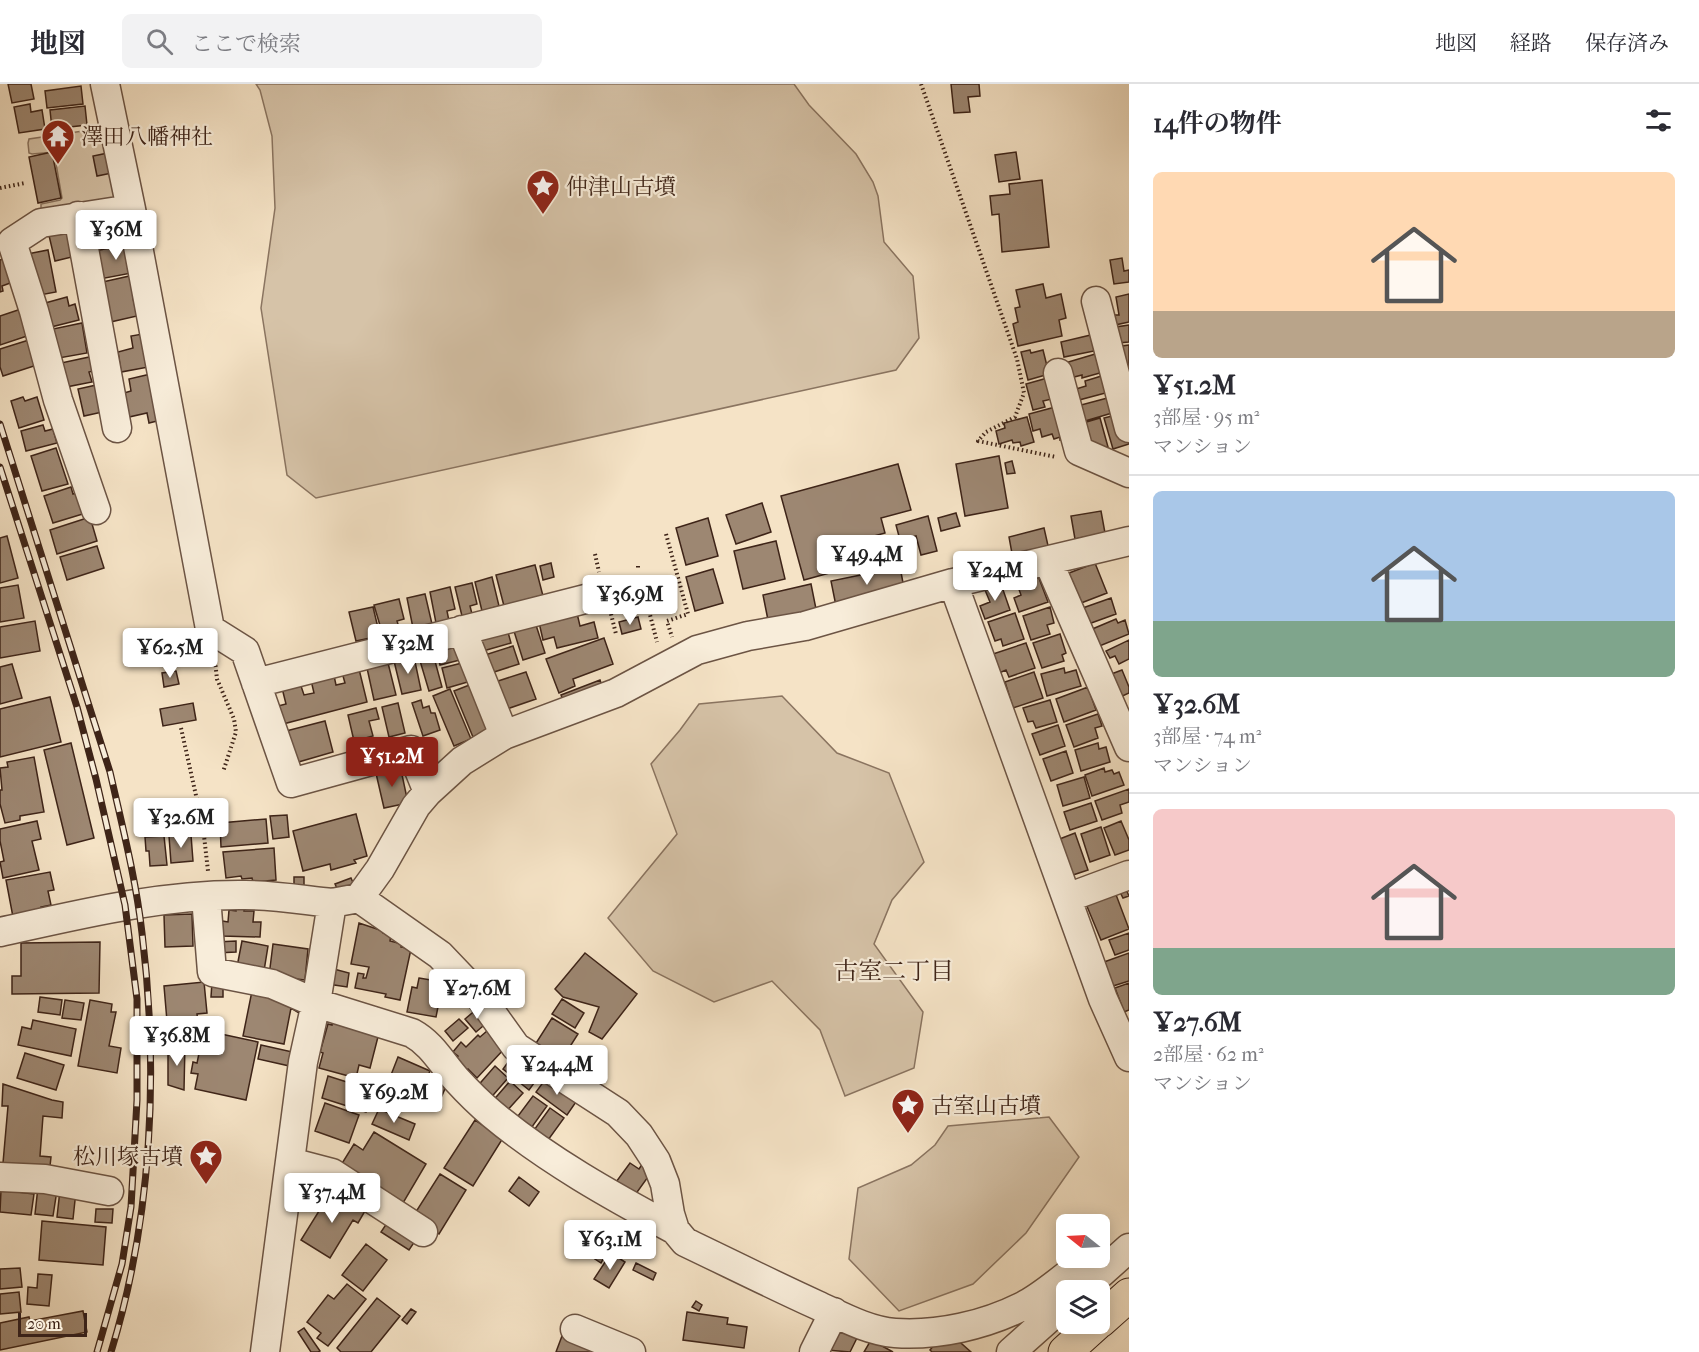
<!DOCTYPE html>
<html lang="ja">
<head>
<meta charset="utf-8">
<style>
	:root { --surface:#fff; --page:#f2f2f3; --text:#2b2b33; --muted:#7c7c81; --line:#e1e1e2; --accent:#8f2418 }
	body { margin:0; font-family:"IM FELL French Canon","Noto Serif JP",serif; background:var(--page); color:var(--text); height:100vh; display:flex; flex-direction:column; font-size:22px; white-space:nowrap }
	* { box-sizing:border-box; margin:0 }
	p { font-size:20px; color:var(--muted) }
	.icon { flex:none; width:33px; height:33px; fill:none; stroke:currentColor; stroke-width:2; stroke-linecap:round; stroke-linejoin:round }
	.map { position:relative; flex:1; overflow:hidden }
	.details { display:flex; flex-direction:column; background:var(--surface); width:570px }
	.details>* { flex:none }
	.needle { width:39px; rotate:288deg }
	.tools { position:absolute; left:1056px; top:1130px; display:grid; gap:12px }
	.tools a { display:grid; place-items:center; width:54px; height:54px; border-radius:9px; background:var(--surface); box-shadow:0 3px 15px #0003; font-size:30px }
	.scale { position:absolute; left:18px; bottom:15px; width:69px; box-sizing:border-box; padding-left:6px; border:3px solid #3e2418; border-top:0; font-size:16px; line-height:21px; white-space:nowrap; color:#3e2418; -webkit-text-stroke:4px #f8edda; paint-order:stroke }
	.price { position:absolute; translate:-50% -51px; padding:0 14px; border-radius:6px; background:#fff; color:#222; font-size:20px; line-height:39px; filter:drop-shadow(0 2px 3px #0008) }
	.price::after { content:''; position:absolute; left:50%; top:36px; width:18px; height:14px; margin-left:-9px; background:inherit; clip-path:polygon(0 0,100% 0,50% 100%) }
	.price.current { background:var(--accent); color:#fff }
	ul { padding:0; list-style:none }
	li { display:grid; align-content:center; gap:12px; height:318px; padding:0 24px }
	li+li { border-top:2px solid var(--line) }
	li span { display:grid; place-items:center; height:186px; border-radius:9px; color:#555 }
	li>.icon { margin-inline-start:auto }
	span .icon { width:108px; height:108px; fill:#fffc; stroke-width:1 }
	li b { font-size:26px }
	h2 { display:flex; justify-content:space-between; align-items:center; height:72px; padding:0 24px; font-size:26px }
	header { display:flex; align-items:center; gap:36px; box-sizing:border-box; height:84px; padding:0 30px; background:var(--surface); border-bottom:2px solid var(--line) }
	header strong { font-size:28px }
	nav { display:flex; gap:33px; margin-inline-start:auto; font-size:21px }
	.search { width:420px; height:54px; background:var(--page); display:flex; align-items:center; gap:15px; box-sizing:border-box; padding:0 21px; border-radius:9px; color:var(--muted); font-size:22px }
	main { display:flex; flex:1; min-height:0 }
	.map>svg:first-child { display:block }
</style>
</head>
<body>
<header>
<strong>地図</strong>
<div class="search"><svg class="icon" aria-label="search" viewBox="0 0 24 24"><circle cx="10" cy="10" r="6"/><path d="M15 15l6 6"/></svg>ここで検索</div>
<nav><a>地図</a><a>経路</a><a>保存済み</a></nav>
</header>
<main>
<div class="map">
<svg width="1129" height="1268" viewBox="0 0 1129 1268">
	<rect width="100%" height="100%" fill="#f5e3c6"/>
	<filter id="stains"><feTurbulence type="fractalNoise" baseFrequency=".00333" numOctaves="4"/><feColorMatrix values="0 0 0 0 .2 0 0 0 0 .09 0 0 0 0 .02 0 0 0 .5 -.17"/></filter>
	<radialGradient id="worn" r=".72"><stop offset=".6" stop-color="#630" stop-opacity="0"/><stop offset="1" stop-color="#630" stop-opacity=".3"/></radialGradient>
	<path fill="#d6c3a8" stroke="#8a7460" stroke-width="1.5" d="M256,0H794L809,21L856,70L873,98L878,112L884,158L913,192L919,254L896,286L316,414L287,391L261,224L275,124L272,52L260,6Z
		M103,44L115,119L41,129V120L60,116L62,114L54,68L32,70L29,69L28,59L29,55Z
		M782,612L837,669L889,689L924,778L892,816L874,860L923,928L914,984L845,1012L820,946L772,897L714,918L653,887L608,834L677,750L651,680L680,646L699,620Z
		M1049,1033L1079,1073L1026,1149L973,1200L899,1227L849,1175L858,1104L911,1081L935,1061L948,1042Z"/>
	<path fill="#9d8772" stroke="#3e2418" stroke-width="1.5" d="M8,0H31L34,15L12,19Z
		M951,0H979L980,12L968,13L970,28L954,29Z
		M81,2L83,20L47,24L45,7Z
		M30,20L31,28L42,26L45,45L19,49L14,23Z
		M85,22L87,41L52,45L50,26Z
		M52,68L61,114L38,119L29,73Z
		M1016,68L1020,95L999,98L995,71Z
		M108,69L112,89L97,92L93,72Z
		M1042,96L1049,163L1002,168L999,130L992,131L990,112L1010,110L1009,100Z
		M126,132L130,156L95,162L91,138Z
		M69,138L76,172L55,177L47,143Z
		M132,160L137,188L100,195L94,167Z
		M48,166L56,208L40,211L27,170Z
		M8,173L13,198L2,202L3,207L0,208V176Z
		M1122,174L1124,187L1129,186V198L1114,200L1110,176Z
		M134,191L139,213L133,214L137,232L106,239L98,199Z
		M1043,200L1046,214L1061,210L1066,234L1059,236L1062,252L1018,262L1013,240L1018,238L1015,224L1020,223L1016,206Z
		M1129,210V238L1115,241L1113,231H1119L1116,213Z
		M67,213L69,222L75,220L79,236L51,243L45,219Z
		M21,225L30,251L0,261V232Z
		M82,239L87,269L59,274L53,245Z
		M1129,241V258L1118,259L1116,243Z
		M148,249L154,282L121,288L118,268L133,264L131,252Z
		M1095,250L1099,266L1064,273L1061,258Z
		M32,255L37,281L3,292L0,283V265Z
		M1129,261V283H1125L1122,262Z
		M1030,266L1031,269L1043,266L1049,290L1028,296L1021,268Z
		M1102,268L1107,287L1082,294V291L1070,294L1065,279Z
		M94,272L97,286L89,288L92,298L66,303L61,279Z
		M155,289L165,335L149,339L147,329L129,333L124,309L131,307L129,295Z
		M1108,290L1113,307L1079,316L1076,305L1086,302L1085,297Z
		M1051,293L1056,314L1043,317L1045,323L1033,326L1026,300Z
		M101,300L107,327L84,332L78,305Z
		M1115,312L1119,327L1085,337L1081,321Z
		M23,313L25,317L37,313L44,336L19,344L11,317Z
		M1059,322L1068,354L1060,356V353L1054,355L1052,350L1042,353L1040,345L1033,347L1029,330Z
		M1120,330L1129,360L1113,365L1104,334Z
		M1027,333L1034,358L1021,362L1020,358L1013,359L1012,356L999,360L996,347L1005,344L1004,339Z
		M1100,334L1108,363L1099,366L1090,363L1083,339Z
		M43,341L45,347L53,345L57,359L26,367L21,347Z
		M56,364L68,400L42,407L31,372Z
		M999,372L1008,424L965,432L956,380Z
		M1012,377L1015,389L1007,390L1005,379Z
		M898,380L911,426L881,434L885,449L863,455L869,478L804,496L781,412Z
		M71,403L73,410L80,408L86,429L53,439L44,412Z
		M762,419L771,448L736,460L726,431Z
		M1101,427L1105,449L1075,455L1071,432Z
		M956,429L960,442L941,447L938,434Z
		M928,432L937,467L921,471L916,452L900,456L896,441Z
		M90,433L97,457L57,470L50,446Z
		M708,434L718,472L686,481L676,444Z
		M1044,444L1049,466L1013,475L1009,453Z
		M7,452L18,494L0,499V454Z
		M776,457L785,495L743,505L734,467Z
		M97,462L104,484L67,496L60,473Z
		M551,479L554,493L543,496L540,482Z
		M1095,479L1107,509L1076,521L1064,491Z
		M535,481L543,512L504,522L496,491Z
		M900,483L904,504L836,522L831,497Z
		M713,485L723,519L695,527L686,493Z
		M1037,489L1048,518L1019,528L1014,514L1021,511L1016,497Z
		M492,493L499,522L482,527L475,498Z
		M472,499L477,520L470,522L472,530L462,532L455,503Z
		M811,500L816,525L768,536L763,511Z
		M1001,500L1010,526L985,535L980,522L990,518L985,506Z
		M18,501L24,534L0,538V504Z
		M450,503L455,525L447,527L449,537L436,539L430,508Z
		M425,510L432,540L413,544L407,514Z
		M1111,514L1116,530L1083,542L1077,526Z
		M399,515L404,535L397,537L401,550L384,555L374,521Z
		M373,523L380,552L356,557L349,528Z
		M1050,523L1054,539L1047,541L1050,550L1031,556L1023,532Z
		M576,525L580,542L594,538L598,554L557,564L554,553L543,556L538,534Z
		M1015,529L1024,555L1003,562L1001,555L995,557L988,538Z
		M638,533L641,545L622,550L619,538Z
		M1116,535L1118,539L1125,536L1129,550L1097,563L1090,546Z
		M35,537L40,567L0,574V543Z
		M535,538L545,569L523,576L513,544Z
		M506,541L511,559L483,567L478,549Z
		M1060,550L1066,569L1062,571L1064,577L1042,584L1033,559Z
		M169,551L171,571L151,574L149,554Z
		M604,554L613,580L573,595L575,602L559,609L546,575Z
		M460,556L464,575L440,581L435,559Z
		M1129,556V575L1119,580L1115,572L1110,574L1106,567Z
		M1026,559L1035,584L1009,593L1006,586L999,589L993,570Z
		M513,562L519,580L491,589L485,571Z
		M432,566L442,603L429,607L418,570Z
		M414,573L421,606L402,610L394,577Z
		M466,578L471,597L447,604L442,584Z
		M388,579L396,611L374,616L367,584Z
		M12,580L22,614L0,620V583Z
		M358,581L367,618L283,640L278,622L286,620L282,604L300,599L304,611L314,609L310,592L333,587L336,601L345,599L341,585Z
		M1064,584L1065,589L1076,586L1081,602L1047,612L1041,590Z
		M1122,586L1129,603V609L1116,615L1106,592Z
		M176,587L179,600L164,603L162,589Z
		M526,588L536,615L504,626L495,598Z
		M1034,588L1043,614L1013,624L1005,598Z
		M600,596L603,605L564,619L561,611Z
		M472,600L491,646L473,653L454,607Z
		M1088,603L1096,626L1064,638L1056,615Z
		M450,605L471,655L454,662L433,612Z
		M50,613L61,658L0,673V625Z
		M421,616L423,624L429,622L431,629H435L440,646L423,652L412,619Z
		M1050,616L1057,638L1036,644L1033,637L1028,638L1023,624Z
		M193,619L196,636L163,642L160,625Z
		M398,619L405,649L389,653L382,623Z
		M376,624L379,635L369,637L373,652L354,657L348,631Z
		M1098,630L1102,642L1095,644L1098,654L1074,663L1066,641Z
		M325,637L333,668L295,679L286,647Z
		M1058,641L1065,662L1040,671L1032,650Z
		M71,659L94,754L67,761L44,666Z
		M1098,659L1099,665L1106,663L1110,678L1081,687L1075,666Z
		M1066,667L1073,689L1051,697L1043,675Z
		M34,673L44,728L20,732V736L5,739L0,720V706H2L0,684L8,683L7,678Z
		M384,683L386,689L401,686L408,719L384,724L375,685Z
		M1104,684L1105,688L1112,686L1114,690L1119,688L1124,701L1092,712L1085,691Z
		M1084,693L1090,714L1063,722L1057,701Z
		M1129,705V718L1120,721L1122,729L1102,736L1095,717Z
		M1091,719L1097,737L1070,746L1064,728Z
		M356,730L367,772L354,776L356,779L331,786L330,780L303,787L293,747Z
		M287,731L289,753L273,755L270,732Z
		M266,735L268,759L221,763L220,739Z
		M37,737L41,755L32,757L39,786L3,794L0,778L4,777L0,757V745Z
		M1121,737L1129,756V766L1115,771L1104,744Z
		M1101,743L1110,771L1090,778L1081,750Z
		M1075,749L1088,786L1070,792L1057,756Z
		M191,751L193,777L171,779L169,752Z
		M164,752L167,781L150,782L149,767H146L145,753Z
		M274,764L276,796L253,798L252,794L242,795L241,792L226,794L223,768Z
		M50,788L54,806L48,807L51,821L41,823L42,827L13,833L6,796Z
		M294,793H304V807H294Z
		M351,794L355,803L339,809L335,800Z
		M1124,801L1129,812L1123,814L1118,804Z
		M1115,808L1129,845L1101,856L1086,820Z
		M236,821L244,822V827H254L253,838H261L260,853L222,852V837L228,838L229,826L236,827Z
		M192,830L193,862L165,863L164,831Z
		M359,839L383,847V849L391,851L390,857L402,860L401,863L411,865L400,916L385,913L386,910L355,904L358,889L364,890L363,894H366L369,883L351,880Z
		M1129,849V866L1115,871L1109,856Z
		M236,857V868L216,869V858Z
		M242,857L268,862L263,893L236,888Z
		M100,858L99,909L12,910V892H21V859Z
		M273,860L308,865L305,896L269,892Z
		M585,869L637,910L602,955L589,948L599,923L563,913L555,905Z
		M1129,869V897L1113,902L1104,878Z
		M330,884L349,889L347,903L328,900Z
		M419,894L443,898L436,933L407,928L412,903L417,904Z
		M204,898L207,929L197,930L199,947L168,949L164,902Z
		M212,898L223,899V913H211Z
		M1129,899V926L1124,928L1115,904Z
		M253,902L311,922L304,932L291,924L284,960L243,952Z
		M40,913L62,916L60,931L38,928Z
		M562,915L584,929L575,944L552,930Z
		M65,916L84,919L81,936L62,934Z
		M90,916L112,920L111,928H116L109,962L121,964L117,989L78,982Z
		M478,924L489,937L476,948L465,935Z
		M334,933L380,945L370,984L359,981L356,994L319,984L323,969L320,968L328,940L332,941Z
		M552,934L578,950L557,983L531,967Z
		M459,935L468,944L453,957L445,947Z
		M33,936L76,945L71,972L18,961L22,943L31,945Z
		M487,947L505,964L477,994L468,985L463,989L452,979L458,972L453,968L461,958L466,963L478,951L480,953Z
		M221,950L258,958L246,1016L195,1005L198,990L191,989L193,978L197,979L202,955Z
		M185,959L184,1006L168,1001V965Z
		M261,961L297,969L294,983L258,975Z
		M25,969L64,981L56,1006L17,994Z
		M514,970L540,991L529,1006L503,985Z
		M398,973L430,987L419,1012L404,1006L401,1013L390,1008L397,993L391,991Z
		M495,982L508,994L488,1017L475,1005Z
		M328,992L372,1006L366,1028L322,1014Z
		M432,993L447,1000L437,1023L421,1016Z
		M547,993L578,1015L567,1031L536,1008Z
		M510,997L523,1009L504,1030L491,1019Z
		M3,1000L52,1016L63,1018L62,1034L43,1032L40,1072L51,1073L50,1082L3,1079L8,1022H2Z
		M533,1012L547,1022L529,1047L515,1036Z
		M325,1019L359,1031L349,1059L315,1047Z
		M550,1024L564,1034L543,1063L529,1053Z
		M379,1025L415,1040L409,1056L372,1040Z
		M475,1036L503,1054L473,1102L444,1084Z
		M374,1048L426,1080L403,1119L341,1081L354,1060L363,1066Z
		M630,1079L639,1085L643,1079L653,1086L635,1111L616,1098Z
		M440,1090L466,1106L439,1150L412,1134Z
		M519,1093L539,1108L529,1122L509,1107Z
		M38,1103L57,1106L53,1132L35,1130Z
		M1,1106L34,1110L31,1131L0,1128Z
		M60,1106L76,1107L73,1135L57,1133Z
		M332,1106L365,1127L358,1139L353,1136L330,1174L301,1156Z
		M96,1125H113L112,1139L95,1138Z
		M391,1133L419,1151L409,1166L381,1148Z
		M42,1137L106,1143L103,1181L39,1176Z
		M366,1160L387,1176L363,1207L342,1191Z
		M603,1163L608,1167L601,1179L595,1175Z
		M611,1169L625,1178L609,1204L594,1195Z
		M636,1179L656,1189L653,1196L633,1186Z
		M20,1184L22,1203L0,1205V1185Z
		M38,1190L52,1191L49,1222L27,1220L28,1203L37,1204Z
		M347,1200L366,1215L328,1262L317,1254L321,1249L307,1238L328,1211L334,1215Z
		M19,1208L21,1228L0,1230V1210Z
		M377,1214L400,1232L371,1268H341L337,1264Z
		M696,1217L702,1221L699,1227L692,1223Z
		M411,1225L416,1228L407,1240L402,1236Z
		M83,1227L87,1248L0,1266V1239L29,1233L30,1237Z
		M687,1228L728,1234L727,1240L747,1243L744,1264L683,1256Z
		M838,1241L859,1250L850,1268L827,1266Z
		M304,1244L320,1267L318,1268H311L298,1248Z
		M562,1252L595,1265L594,1268H556Z
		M953,1252L971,1268H932L930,1266L941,1253Z
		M871,1256L893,1268H864Z"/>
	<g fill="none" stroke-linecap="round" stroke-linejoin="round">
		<defs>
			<path id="minor" d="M105,0L131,125L210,545L245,567L291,699L411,666L428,708
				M78,132L117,344
				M1096,217L1129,344
				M1058,289L1079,367L1129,389
				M96,426L58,316L34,227L12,158L41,139L131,125
				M1048,477L1129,663
				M953,499L1103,915L1129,973
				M462,546L504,651
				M256,599L597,512
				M206,813L212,888L272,900L316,919L412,949C432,960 441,978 456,995C467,1007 480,1020 492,1030C547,1076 612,1112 675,1146
				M359,814L440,871L481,914L516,963L618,1029L639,1051L656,1077L665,1100L670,1130L675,1146L685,1158C729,1179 773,1201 817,1221C841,1232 868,1247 895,1249C938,1252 985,1241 1023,1222C1045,1211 1070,1188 1090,1173
				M1067,814L1129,791
				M0,848C81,830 162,810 245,811C274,811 303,816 332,819
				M290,1078L332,1089L423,1148
				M0,1093L45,1095L109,1107
				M1082,1206L1129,1164
				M575,1245L631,1268
				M265,1268L303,978L316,919L332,819L359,814L380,785L416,722L428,708L462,677L504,651L616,609L697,566L748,552L805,542L953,499L1129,457
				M814,1268L834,1228
				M1011,1268L1066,1219"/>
			<path id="highway" d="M1100,1237L1129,1211
				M1065,1268L1097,1239"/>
		</defs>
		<use href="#minor" stroke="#6c5444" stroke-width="31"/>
		<use href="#highway" stroke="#3e2418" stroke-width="35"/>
		<path stroke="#3e2418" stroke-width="4" stroke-dasharray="1.5 3" stroke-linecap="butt" d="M921,0L1017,275L1024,309L1015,333L986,348L978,357L1056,373
			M0,104L25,99
			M666,450L688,530L667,537L672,553
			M595,470L599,488
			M638,482V485
			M649,527L657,558
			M611,530L616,550
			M215,577L217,595L234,635L236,648L223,688
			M181,644L203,743L208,787"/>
		<use href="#minor" stroke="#f8edda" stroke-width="28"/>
		<use href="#highway" stroke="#f5e3c6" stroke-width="33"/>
		<defs>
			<path id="rail" d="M0,340L110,688C122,741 136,795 142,849C159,987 152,1135 111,1268
				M0,383L77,623L96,695L125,821L137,915V1016L131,1123L122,1180L97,1268"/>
		</defs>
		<use href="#rail" stroke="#3e2418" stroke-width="7"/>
		<use href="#rail" stroke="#f8edda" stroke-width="4.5" stroke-dasharray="14" stroke-linecap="butt"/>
	</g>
	<defs>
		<symbol id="temple-pin" viewBox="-11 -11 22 30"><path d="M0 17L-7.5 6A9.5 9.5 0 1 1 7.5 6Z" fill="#8f2418" stroke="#f8edda"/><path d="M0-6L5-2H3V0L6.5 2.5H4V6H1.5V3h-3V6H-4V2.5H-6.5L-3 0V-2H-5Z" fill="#fff"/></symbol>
		<symbol id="sight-pin" viewBox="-11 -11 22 30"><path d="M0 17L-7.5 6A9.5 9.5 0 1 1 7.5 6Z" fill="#8f2418" stroke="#f8edda"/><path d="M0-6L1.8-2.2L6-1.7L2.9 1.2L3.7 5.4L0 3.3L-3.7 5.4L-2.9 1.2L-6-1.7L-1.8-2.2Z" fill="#fff"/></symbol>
	</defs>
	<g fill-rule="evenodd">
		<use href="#temple-pin" x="39" y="33" width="38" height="52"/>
		<use href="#sight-pin" x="524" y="83" width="38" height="52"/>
		<use href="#sight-pin" x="889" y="1002" width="38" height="52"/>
		<use href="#sight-pin" x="187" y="1053" width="38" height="52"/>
	</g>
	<g text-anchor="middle" stroke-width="4.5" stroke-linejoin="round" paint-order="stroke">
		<g font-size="22" fill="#3e2418" stroke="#f8edda" text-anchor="start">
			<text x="81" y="60">澤田八幡神社</text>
			<text x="566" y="110">仲津山古墳</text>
			<text x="931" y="1029">古室山古墳</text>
			<text x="183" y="1080" text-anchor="end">松川塚古墳</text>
		</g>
		<g font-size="24" fill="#3e2418" stroke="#f8edda">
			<text x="894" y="895">古室二丁目</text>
		</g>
	</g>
	<rect width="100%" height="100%" filter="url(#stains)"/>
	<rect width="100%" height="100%" fill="url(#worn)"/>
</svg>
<div class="tools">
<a><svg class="needle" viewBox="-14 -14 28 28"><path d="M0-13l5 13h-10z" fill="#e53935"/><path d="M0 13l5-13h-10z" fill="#7c7c81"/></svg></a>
<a><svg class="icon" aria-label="layers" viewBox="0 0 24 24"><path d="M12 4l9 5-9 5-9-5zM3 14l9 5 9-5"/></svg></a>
</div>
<div class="scale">20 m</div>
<b class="price" style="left:116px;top:177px">¥36M</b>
<b class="price" style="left:867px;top:502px">¥49.4M</b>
<b class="price" style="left:995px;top:518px">¥24M</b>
<b class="price" style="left:630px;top:542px">¥36.9M</b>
<b class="price" style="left:408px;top:591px">¥32M</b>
<b class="price" style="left:170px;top:595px">¥62.5M</b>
<b class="price current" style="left:392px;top:704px">¥51.2M</b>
<b class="price" style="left:181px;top:765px">¥32.6M</b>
<b class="price" style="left:477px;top:936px">¥27.6M</b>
<b class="price" style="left:177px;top:983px">¥36.8M</b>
<b class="price" style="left:557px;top:1012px">¥24.4M</b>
<b class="price" style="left:394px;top:1040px">¥69.2M</b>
<b class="price" style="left:332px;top:1140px">¥37.4M</b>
<b class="price" style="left:610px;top:1187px">¥63.1M</b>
</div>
<section class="details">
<h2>14件の物件<svg class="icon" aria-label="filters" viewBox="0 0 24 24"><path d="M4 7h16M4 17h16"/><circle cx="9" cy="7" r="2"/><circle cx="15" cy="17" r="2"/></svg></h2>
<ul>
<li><span style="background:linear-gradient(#ffd9b3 75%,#b9a48a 0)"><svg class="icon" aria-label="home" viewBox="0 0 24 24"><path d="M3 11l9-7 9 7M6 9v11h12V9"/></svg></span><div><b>¥51.2M</b><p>3部屋 · 95 m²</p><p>マンション</p></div></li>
<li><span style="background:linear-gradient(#a9c7e8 70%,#7fa58c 0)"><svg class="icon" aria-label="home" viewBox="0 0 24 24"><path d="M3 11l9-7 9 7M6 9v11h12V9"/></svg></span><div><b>¥32.6M</b><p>3部屋 · 74 m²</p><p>マンション</p></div></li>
<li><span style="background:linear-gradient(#f6c9c9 75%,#7fa58c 0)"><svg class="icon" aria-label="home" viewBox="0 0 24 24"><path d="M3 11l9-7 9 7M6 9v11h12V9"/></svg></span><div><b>¥27.6M</b><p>2部屋 · 62 m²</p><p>マンション</p></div></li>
</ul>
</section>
</main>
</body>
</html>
